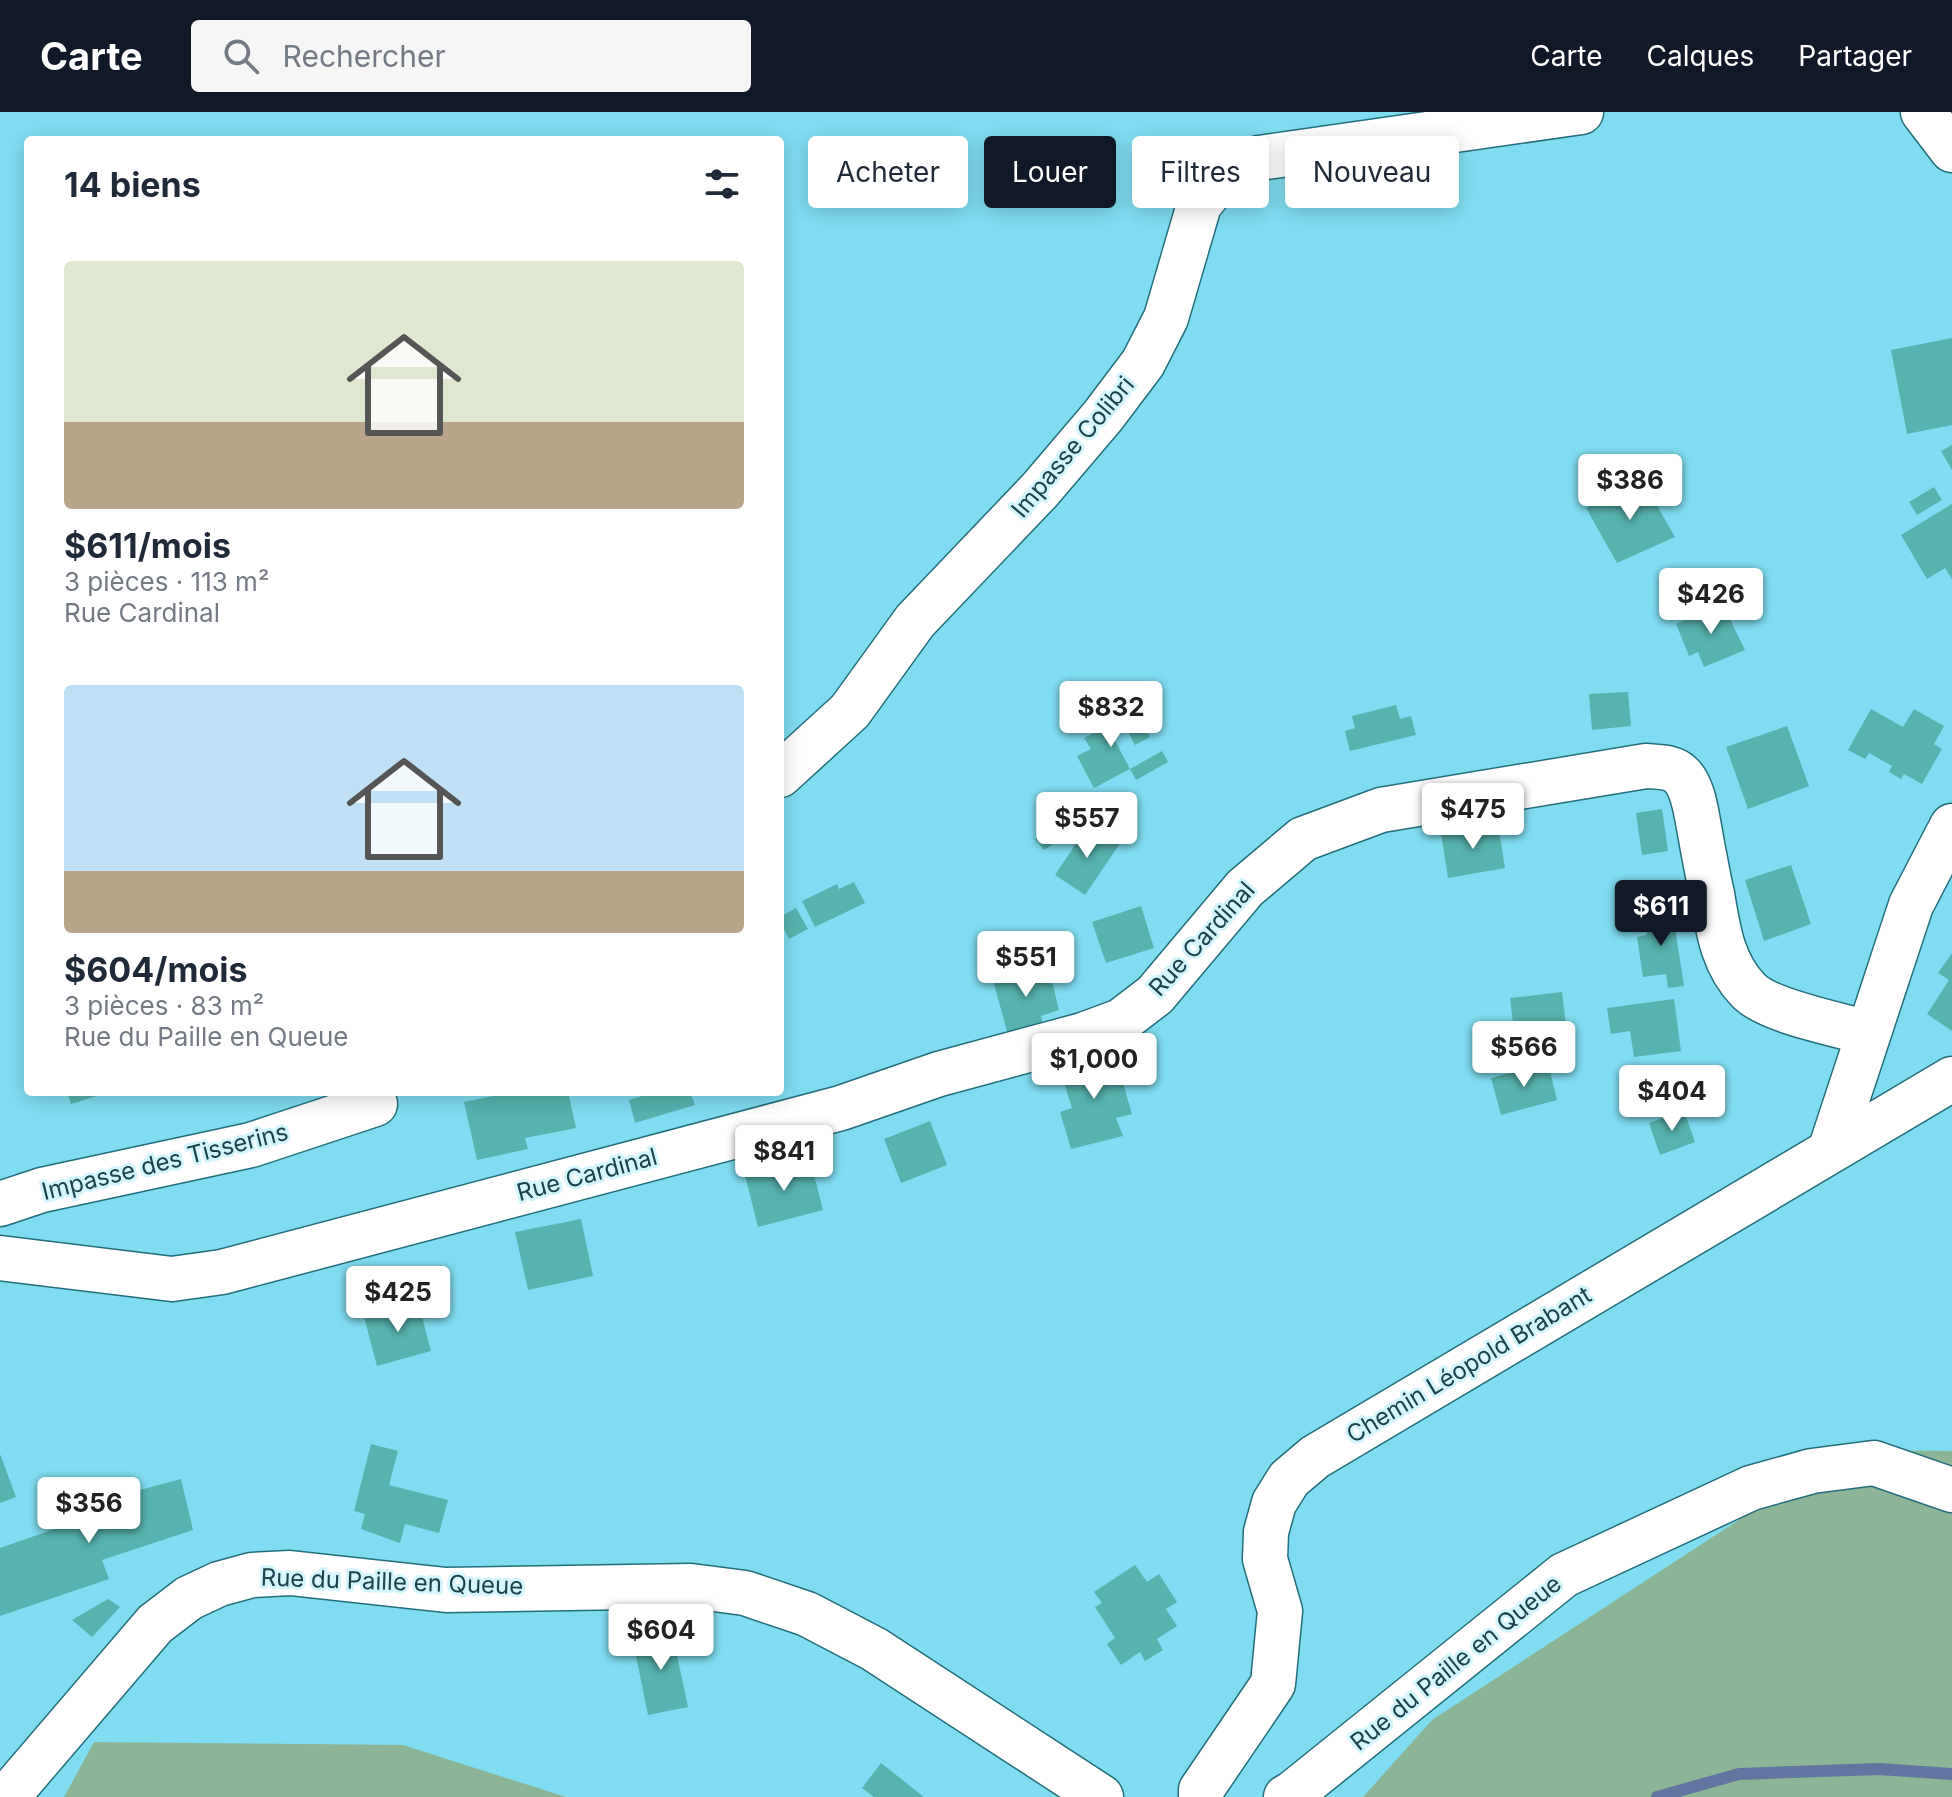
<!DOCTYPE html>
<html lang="fr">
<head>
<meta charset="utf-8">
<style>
	:root { --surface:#fff; --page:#f6f6f7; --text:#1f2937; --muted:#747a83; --accent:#111827 }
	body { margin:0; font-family:Inter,sans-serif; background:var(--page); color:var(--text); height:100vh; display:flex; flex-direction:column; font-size:30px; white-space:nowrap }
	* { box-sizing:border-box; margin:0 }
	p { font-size:26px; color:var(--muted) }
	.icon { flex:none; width:44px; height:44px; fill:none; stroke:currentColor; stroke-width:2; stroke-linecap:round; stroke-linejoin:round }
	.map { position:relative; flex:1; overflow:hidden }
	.details { position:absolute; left:24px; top:24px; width:760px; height:960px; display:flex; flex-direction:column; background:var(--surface); border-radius:8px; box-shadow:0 4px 20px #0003 }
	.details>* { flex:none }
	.hud { position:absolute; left:808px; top:24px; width:760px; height:72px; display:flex; gap:16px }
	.price { position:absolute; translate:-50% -68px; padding:0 18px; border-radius:8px; background:#fff; color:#222; font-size:26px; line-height:52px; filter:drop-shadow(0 2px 4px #0008) }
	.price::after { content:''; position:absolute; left:50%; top:48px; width:24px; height:18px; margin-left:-12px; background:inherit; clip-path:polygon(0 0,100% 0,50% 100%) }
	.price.current { background:var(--accent); color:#fff }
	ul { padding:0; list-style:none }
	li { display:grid; align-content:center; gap:16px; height:424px; padding:0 40px }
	li span { display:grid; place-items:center; height:248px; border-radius:8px; color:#555 }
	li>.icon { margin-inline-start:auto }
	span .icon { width:144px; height:144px; fill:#fffc; stroke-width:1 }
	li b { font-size:34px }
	h2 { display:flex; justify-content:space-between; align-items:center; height:96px; padding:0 40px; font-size:34px }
	.tag { padding:0 28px; border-radius:8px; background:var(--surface); box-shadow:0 4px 20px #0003; font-size:28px; line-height:72px }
	.tag.current { background:var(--accent); color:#fff }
	header { display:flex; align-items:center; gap:48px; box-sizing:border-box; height:112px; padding:0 40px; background:var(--accent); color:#fff }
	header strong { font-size:38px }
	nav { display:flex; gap:44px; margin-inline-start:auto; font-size:28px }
	.search { width:560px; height:72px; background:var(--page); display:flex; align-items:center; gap:20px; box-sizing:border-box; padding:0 28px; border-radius:8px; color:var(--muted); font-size:30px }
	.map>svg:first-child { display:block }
</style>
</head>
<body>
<header>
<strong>Carte</strong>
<div class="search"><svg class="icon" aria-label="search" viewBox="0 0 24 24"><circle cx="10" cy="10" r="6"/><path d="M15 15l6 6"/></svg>Rechercher</div>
<nav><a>Carte</a><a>Calques</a><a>Partager</a></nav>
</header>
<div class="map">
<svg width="1952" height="1685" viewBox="0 0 1952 1685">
	<rect width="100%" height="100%" fill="#80ddf1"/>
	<path fill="#8cb496" d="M1846,1338L1952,1339V1685H1363L1432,1608Z
		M94,1630L403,1633L566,1685H64Z"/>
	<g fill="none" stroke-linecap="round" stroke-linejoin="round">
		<path stroke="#6076a0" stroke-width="12" d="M1657,1685L1739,1662L1879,1657L1952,1662"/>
	</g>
	<path fill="#57b3b0" d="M1952,226V313L1907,322L1891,238Z
		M1952,333V358L1941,339Z
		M1643,369L1675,425L1617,451L1586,396Z
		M1934,375L1942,388L1917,403L1909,390Z
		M1952,392V467L1945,456L1927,467L1901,423Z
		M1722,491L1745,538L1704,555L1698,540L1689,544L1676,512Z
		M1628,580L1631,614L1592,618L1589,582Z
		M1396,593L1400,607L1411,604L1416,623L1350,639L1345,619L1355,616L1352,604Z
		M1134,595L1150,625L1135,633L1127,618L1113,625L1130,657L1094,676L1077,644L1091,637L1084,626L1121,607L1119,604Z
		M1871,597L1903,615L1914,597L1944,614L1934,632L1942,637L1922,672L1904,662L1901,667L1889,660L1892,654L1869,641L1865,647L1848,638Z
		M1787,614L1809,674L1748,697L1726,635Z
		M1162,639L1168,650L1136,668L1130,657Z
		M1662,697L1668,739L1642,743L1636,701Z
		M1089,712L1119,733L1085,783L1055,763Z
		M1498,712L1505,756L1448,766L1441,721Z
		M1050,716L1061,727L1044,738L1035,727Z
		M1791,753L1811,812L1764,829L1745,768Z
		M854,770L865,791L815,815L802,789L837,772L839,777Z
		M1141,794L1154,836L1106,851L1092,810Z
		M796,796L808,817L789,827L780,810V805Z
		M1672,797L1684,874L1668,876L1666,862L1643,865L1637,825L1647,823L1643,801Z
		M1952,841V919L1927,902L1949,868L1938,861Z
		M1048,853L1059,898L1041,904L1043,913L1008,923L993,868Z
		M1562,880L1567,923L1515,928L1510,886Z
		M1674,887L1681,939L1634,945L1630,919L1611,922L1607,896Z
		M1114,940L1132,1002L1116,1006L1123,1024L1071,1037L1060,1000L1072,996L1059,955Z
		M1548,951L1557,988L1501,1003L1491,966Z
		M67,980H106V981L71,992Z
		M512,980H568L576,1016L525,1026L528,1037L477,1048L464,990Z
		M655,980H690L695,993L635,1011L629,988Z
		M1684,999L1695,1030L1660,1043L1649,1011Z
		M930,1009L947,1053L901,1071L884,1027Z
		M810,1047L823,1098L758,1115L745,1063Z
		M581,1107L593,1164L528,1178L515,1120Z
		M418,1190L431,1239L377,1254L364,1205Z
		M371,1332L398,1339L389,1373L448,1388L439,1421L405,1412L400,1431L361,1417L365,1402L354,1399Z
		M0,1342L16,1385L0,1391Z
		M181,1367L193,1418L102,1448L109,1467L0,1504V1436L86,1406L80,1394Z
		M1135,1453L1147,1470L1159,1462L1177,1490L1166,1497L1177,1514L1157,1527L1163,1538L1145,1549L1140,1540L1121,1553L1107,1532L1115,1526L1095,1495L1102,1491L1094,1480Z
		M108,1487L120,1495L92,1525L72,1508Z
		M670,1510L688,1595L648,1603L634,1534L655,1530L652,1513Z
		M881,1651L924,1685H874L862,1676Z"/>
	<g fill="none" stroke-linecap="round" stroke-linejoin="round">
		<defs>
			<path id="street" d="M1923,0L1952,38
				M780,663L850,599L915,509L1040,378L1103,304L1143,251L1166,206L1199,93L1226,59L1259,46L1581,0
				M1830,1039L1911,793L1952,714
				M0,1092L42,1078L251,1033L375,992
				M0,1146L172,1167L222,1160L841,996L939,962L1083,923L1121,909L1155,883L1245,776L1303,727L1381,698L1646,654C1658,655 1672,654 1681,663C1693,675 1696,699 1699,715C1703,737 1707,760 1712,782C1718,817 1722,851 1748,878C1767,899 1840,913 1869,921
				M1201,1685V1678L1273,1572L1280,1499L1265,1447L1266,1420L1274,1391L1289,1367L1315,1345L1952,967"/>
			<path id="secondary" d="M7,1685L155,1512L189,1486L219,1472L252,1463L290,1461L446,1478L691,1474L745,1481L807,1502L874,1537L1101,1685
				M1286,1685L1293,1681L1564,1463L1751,1376L1812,1359L1874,1351L1952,1378"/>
		</defs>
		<use href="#street" stroke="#246e7c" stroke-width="47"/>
		<use href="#secondary" stroke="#246e7c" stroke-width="47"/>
		<use href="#street" stroke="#fff" stroke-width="44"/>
		<use href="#secondary" stroke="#fff" stroke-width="44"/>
	</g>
	<g text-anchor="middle" stroke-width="6" stroke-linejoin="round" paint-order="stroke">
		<g font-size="24" fill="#1c434b" stroke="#d3f5fc">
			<text transform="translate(1073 335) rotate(-50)" y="8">Impasse Colibri</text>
			<text transform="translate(1202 827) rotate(-48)" y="8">Rue Cardinal</text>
			<text transform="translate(165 1050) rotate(-14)" y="8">Impasse des Tisserins</text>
			<text transform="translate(587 1063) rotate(-15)" y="8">Rue Cardinal</text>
			<text transform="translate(1469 1253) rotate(-31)" y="8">Chemin Léopold Brabant</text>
			<text transform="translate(392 1470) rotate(2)" y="8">Rue du Paille en Queue</text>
			<text transform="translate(1456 1551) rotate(-39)" y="8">Rue du Paille en Queue</text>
		</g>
	</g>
</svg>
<b class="price" style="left:1630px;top:410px">$386</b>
<b class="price" style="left:1711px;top:524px">$426</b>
<b class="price" style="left:1111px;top:637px">$832</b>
<b class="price" style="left:1473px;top:739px">$475</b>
<b class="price" style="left:1087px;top:748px">$557</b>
<b class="price current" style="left:1661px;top:836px">$611</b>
<b class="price" style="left:1026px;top:887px">$551</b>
<b class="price" style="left:1524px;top:977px">$566</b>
<b class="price" style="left:1094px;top:989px">$1,000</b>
<b class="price" style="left:1672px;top:1021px">$404</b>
<b class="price" style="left:784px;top:1081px">$841</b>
<b class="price" style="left:398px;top:1222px">$425</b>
<b class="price" style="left:89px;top:1433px">$356</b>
<b class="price" style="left:661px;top:1560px">$604</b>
<div class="hud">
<a class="tag">Acheter</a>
<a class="tag current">Louer</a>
<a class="tag">Filtres</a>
<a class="tag">Nouveau</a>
</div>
<section class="details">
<h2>14 biens<svg class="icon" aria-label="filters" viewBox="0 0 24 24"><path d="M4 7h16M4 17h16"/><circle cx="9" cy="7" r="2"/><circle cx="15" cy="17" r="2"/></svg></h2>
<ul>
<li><span style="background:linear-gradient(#dfe7d0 65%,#b9a48a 0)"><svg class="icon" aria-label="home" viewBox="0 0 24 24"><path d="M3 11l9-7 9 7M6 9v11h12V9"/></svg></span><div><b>$611/mois</b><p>3 pièces · 113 m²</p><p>Rue Cardinal</p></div></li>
<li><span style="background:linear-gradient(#bfe0f5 75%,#b9a48a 0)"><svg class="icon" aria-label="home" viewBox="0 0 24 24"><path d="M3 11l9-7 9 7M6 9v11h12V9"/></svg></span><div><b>$604/mois</b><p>3 pièces · 83 m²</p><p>Rue du Paille en Queue</p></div></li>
</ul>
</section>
</div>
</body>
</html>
